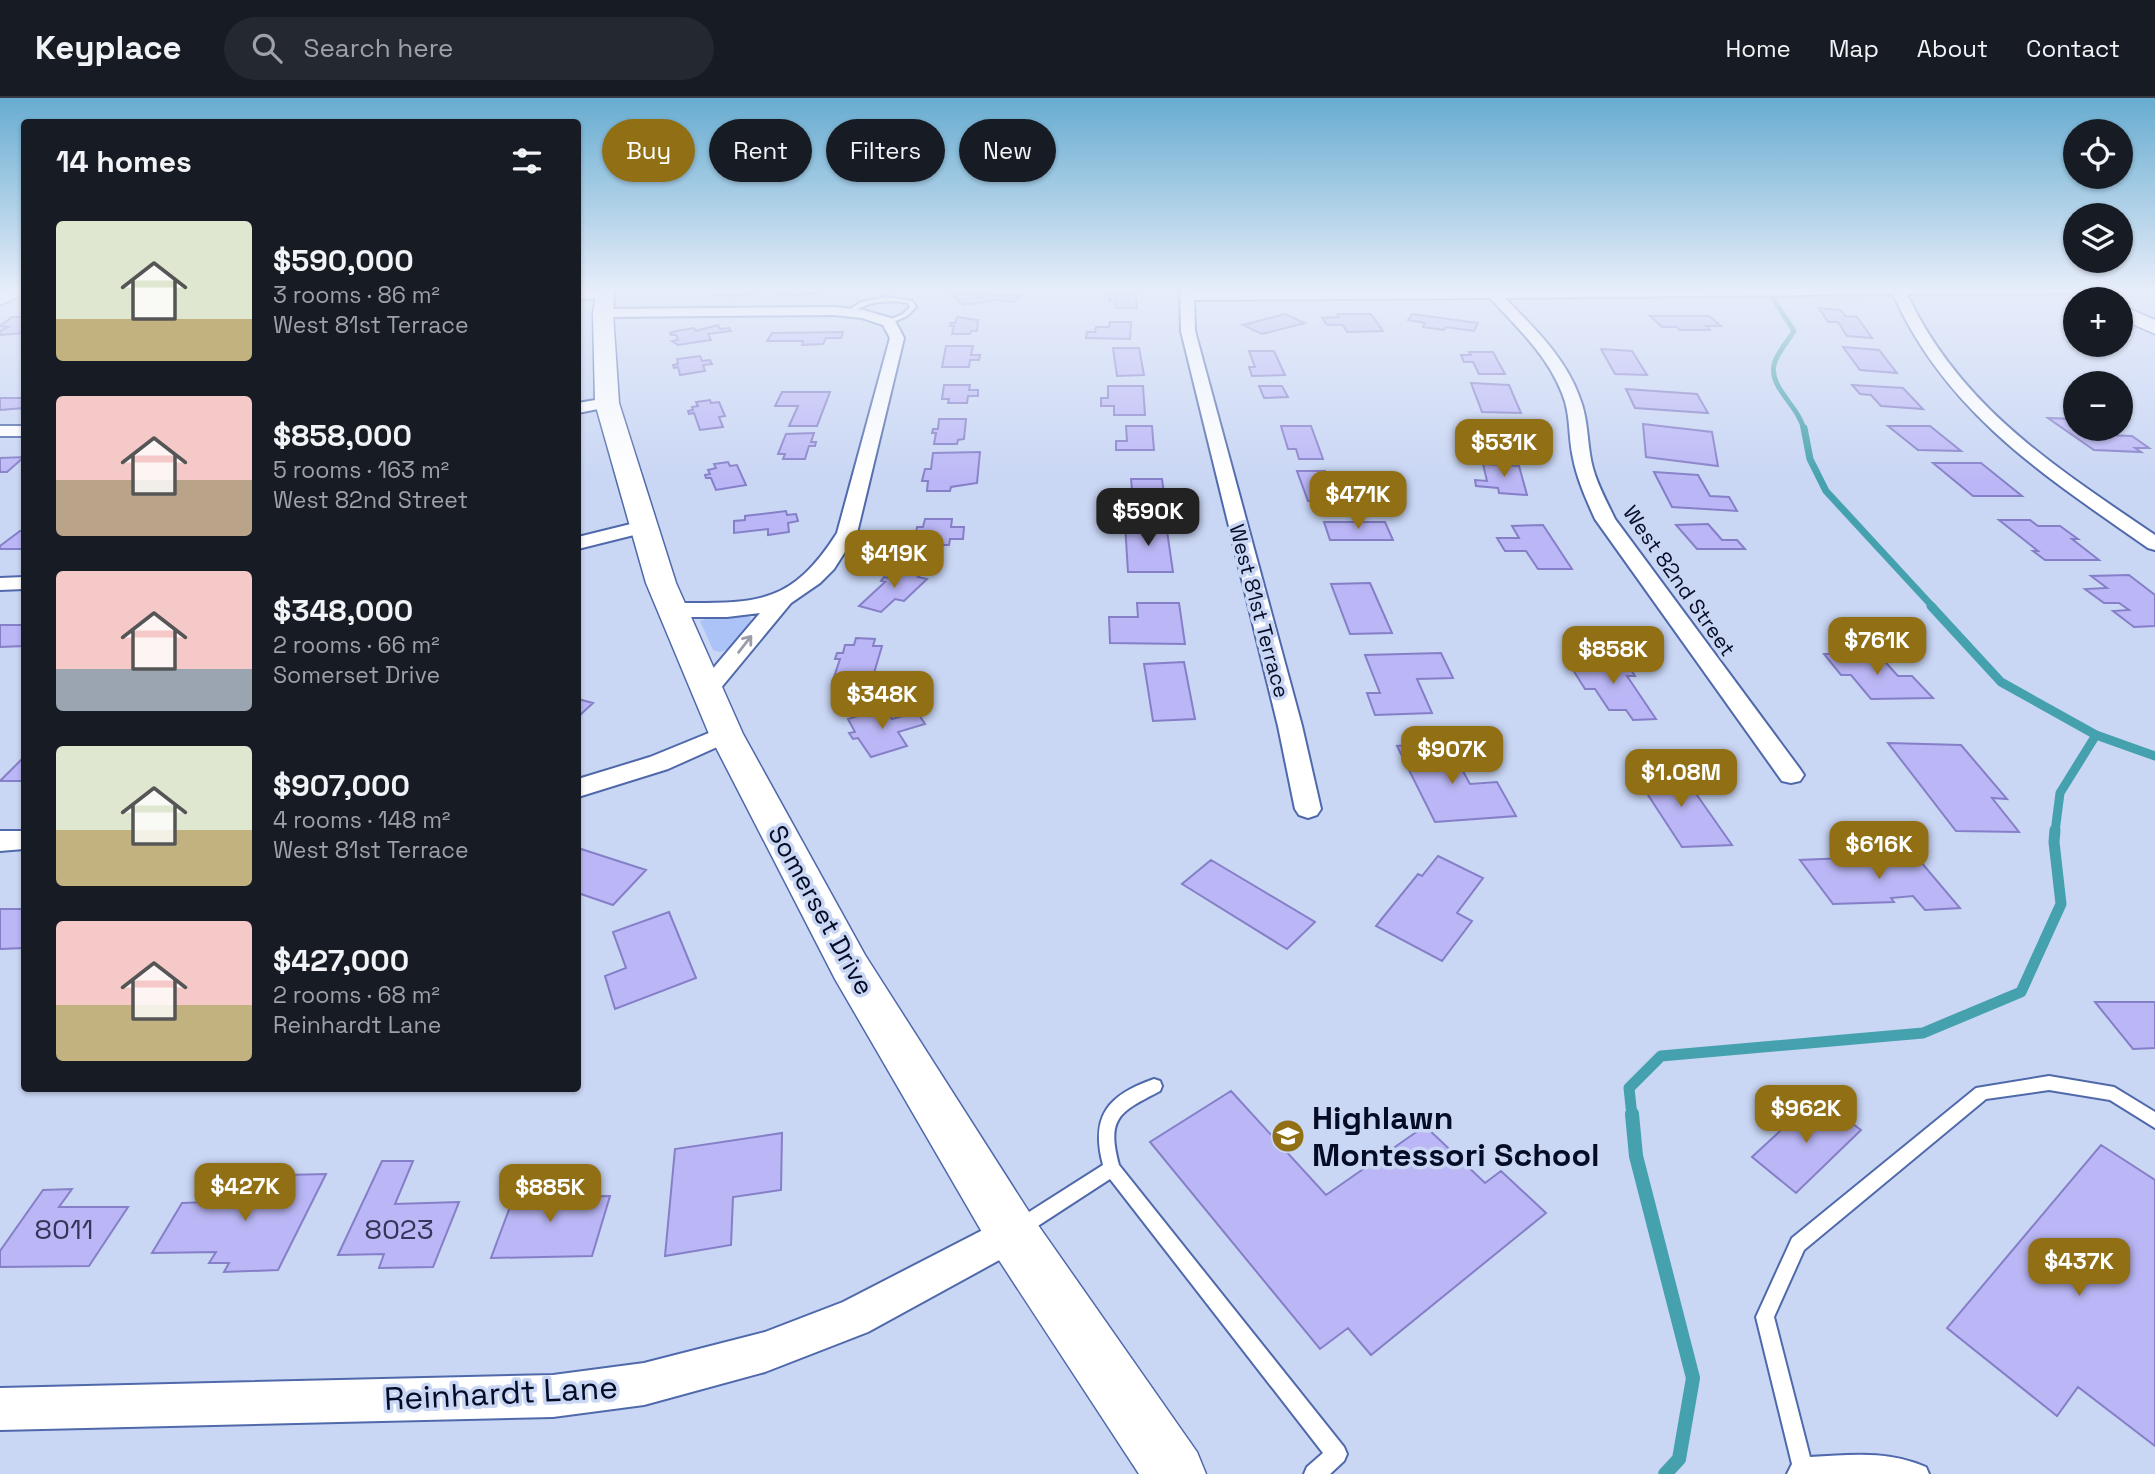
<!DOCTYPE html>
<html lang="en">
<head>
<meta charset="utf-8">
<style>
	:root { --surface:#171b24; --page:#242831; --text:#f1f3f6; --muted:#9ea1a6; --line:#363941; --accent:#917015 }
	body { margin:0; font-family:"Space Grotesk",sans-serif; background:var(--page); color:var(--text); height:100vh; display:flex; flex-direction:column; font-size:26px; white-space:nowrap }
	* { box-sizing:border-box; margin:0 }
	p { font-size:23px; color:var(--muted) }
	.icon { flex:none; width:38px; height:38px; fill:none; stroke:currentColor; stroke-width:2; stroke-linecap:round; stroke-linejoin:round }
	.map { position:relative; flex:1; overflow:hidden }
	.side { position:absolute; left:21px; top:21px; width:560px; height:973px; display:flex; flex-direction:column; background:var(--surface); border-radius:7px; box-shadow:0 2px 5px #0004 }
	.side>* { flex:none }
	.banner { position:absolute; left:602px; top:21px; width:665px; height:63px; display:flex; gap:14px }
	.buttons { position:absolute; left:2063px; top:21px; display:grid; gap:14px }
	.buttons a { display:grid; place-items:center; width:70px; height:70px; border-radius:50%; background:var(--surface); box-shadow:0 2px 5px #0004; font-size:35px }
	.price { position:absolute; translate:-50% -60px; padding:0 16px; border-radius:14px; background:var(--accent); color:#fff; font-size:23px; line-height:46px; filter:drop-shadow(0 2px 4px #0008) }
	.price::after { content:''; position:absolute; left:50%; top:42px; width:21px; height:16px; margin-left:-10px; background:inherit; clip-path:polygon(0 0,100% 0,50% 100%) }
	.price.selected { background:#222; color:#fff }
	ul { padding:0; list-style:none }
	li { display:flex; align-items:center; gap:21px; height:175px; padding:0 35px }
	li span { display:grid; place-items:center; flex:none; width:196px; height:140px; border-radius:7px; color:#555 }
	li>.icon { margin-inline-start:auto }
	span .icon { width:84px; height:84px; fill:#fffc; stroke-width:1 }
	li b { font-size:30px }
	h2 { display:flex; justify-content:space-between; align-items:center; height:84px; padding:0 35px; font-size:30px }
	.pill { padding:0 24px; border-radius:32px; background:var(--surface); box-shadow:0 2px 5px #0004; font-size:24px; line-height:63px }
	.pill.selected { background:var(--accent); color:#fff }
	header { display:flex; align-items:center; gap:42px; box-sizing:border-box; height:98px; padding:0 35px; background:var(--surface); border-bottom:2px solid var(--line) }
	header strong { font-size:33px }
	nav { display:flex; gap:38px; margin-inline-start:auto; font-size:24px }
	.search { width:490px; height:63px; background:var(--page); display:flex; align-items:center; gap:18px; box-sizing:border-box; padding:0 24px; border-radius:38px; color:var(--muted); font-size:26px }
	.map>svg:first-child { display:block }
</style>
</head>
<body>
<header>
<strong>Keyplace</strong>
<div class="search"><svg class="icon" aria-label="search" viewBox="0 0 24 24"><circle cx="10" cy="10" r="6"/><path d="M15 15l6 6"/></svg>Search here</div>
<nav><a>Home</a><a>Map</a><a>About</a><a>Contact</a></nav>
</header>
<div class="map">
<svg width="2155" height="1376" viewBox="0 0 2155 1376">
	<rect width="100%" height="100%" fill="#c9d6f4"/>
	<path fill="#acc3f8" d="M746,518H750L751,522L730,550L720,554L713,552L700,523L707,520Z"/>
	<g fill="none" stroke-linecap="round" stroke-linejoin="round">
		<path stroke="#45a1ad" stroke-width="5" d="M1767,191L1794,233C1788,243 1776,256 1774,267C1769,290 1799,308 1804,332"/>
		<path stroke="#45a1ad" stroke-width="7" d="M1804,330L1810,361L1826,393L1933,509"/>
		<path stroke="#45a1ad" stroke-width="9" d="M1931,508L2001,584L2096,637L2155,658
			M2055,734L2060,695L2096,637"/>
		<path stroke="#45a1ad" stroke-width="11" d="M1632,1018L1629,990L1661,958L1923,935L2021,894L2061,806L2054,744L2055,732"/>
		<path stroke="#45a1ad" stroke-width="14" d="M1632,1016L1636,1058L1693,1280L1679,1361L1665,1376"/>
	</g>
	<path fill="#bbb7f6" stroke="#857fc8" stroke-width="2" d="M718,191H756L753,196L734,198L715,197Z
		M780,191H819L818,195L796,197L778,196Z
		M987,191L989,193L975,195L979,199L1002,196L1020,198L1014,204L997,202L963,207L950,195L959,191Z
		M1108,192H1135L1137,210H1116L1115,203H1109Z
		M1819,210L1841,212L1845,218L1857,219L1872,240L1847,238L1838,224H1828Z
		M1285,216L1305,225L1262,236L1243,227Z
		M1337,216H1371L1383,233L1347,234L1343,227H1327L1322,220L1339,219Z
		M1412,216L1478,225L1474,233L1446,229L1444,232L1423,229L1425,225L1408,222Z
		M1650,218H1709L1721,228H1706L1710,232H1680L1677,229H1662Z
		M12,219H24V235L0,237V233L8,229L0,228Z
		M957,219L978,222L977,233H971L970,236H952L954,228H950L951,225H955Z
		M1110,224H1131L1130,241L1086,240L1087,234H1095L1096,229H1109Z
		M718,227L720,231L729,230L731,233L708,236L711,242L678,247L672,243L678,242L676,237H671L670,235L676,233L694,230L696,233Z
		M843,234L841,240H826L823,246L802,247L803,243H767L772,235Z
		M946,248H973L971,257H980L979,262H970L969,269H942Z
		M1843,249L1879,252L1897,275L1860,272Z
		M1113,250H1139L1144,277L1117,278Z
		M1601,251L1632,253L1647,277L1615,276Z
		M1249,253H1274L1285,277L1252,278L1249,269H1255Z
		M1469,254H1493L1505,276H1479L1473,264H1464L1461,257H1471Z
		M700,258L702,263L710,262L712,266L703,267L705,273L680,277L678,269L674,270L673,267L678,266L677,261Z
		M1471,285L1509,287L1521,315L1482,314Z
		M944,287H970L969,292H978V298H968L967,305H948L949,301H942Z
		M1852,287L1903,290L1923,311L1881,308L1871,297L1860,296Z
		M1108,288H1143L1145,317H1114V308H1101V300H1108Z
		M1259,288H1282L1288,299L1264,300Z
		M1626,291L1697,296L1708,315L1635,310Z
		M782,294H830L817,328H789L798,308H775Z
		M0,300H24V310L0,312Z
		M710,302L711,305L719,304L725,318L719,319L723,329L700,332L694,315L689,316L688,313L693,312L692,309L698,308L696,304Z
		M2048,320L2076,321V331H2115L2118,333L2099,332L2105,337L2132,338L2149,350H2135L2141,354L2094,352Z
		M939,321H966L964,341L958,342L957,346H934L936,335H932L933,331H938Z
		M1468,325L1516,328L1524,353H1516L1518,360L1492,358L1487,340L1472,339Z
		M1643,326L1712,334L1718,368L1646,359Z
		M1126,328H1152L1154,352H1116V343H1127Z
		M1281,328H1311L1323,361H1299L1296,351H1288Z
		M1888,328H1930L1961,353L1918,352Z
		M814,335L811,344H816L815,348H809L805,361H783L785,356H778L786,336Z
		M980,354L977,385L951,389L950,393H927L928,383H922L925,371H931L933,355Z
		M24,359L7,374H0V360Z
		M728,364L730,368L737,367L746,387L716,392L711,380H706L705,377L710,376L708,372L716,370L714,366Z
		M1933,365H1981L2022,398H1973Z
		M1483,366L1519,368L1527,397L1499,395L1498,390L1476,388L1475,382L1487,383Z
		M1297,373H1325L1337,402L1308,403Z
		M1654,374L1698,377L1710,398L1729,399L1737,413L1672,409Z
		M1131,381H1162L1166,413H1134Z
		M786,413L787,417L796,416L798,423L788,425L789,434L768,437V431L734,435V423L745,422V418Z
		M925,421H952L951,429H964L963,441H950L949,447H919L921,434H916L917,429H923Z
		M1999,422H2030L2038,428H2060L2078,441H2072L2099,462H2045L2033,453H2038Z
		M1324,424H1385L1393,442H1330Z
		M1125,426H1166L1173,474H1128Z
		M1708,426L1722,442H1737L1745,451H1697L1676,427Z
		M1543,427L1572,471H1538L1526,453H1505L1497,440H1519L1512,428Z
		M20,433H24V451H0V448Z
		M908,471L923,474L918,479L927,481L904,503L895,501L881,514L859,508L885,484L881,483L884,479L889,480L896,474L903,476Z
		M2129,477L2155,497V528L2134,529L2113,513L2129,512L2119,505H2104L2085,491L2107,490L2091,478Z
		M1370,485L1392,535L1350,536L1331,486Z
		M1137,505H1179L1185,546L1110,545L1109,519H1138Z
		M0,527H24V548L0,549Z
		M856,540L875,541L873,548H882L874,575H864L862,583L833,582L840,561H835L837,555H843L845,547H854Z
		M1441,555L1453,580L1417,581L1432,615L1375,617L1367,595H1380L1365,557Z
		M1824,556H1878L1898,578H1912L1933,600L1871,601L1851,577H1841Z
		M1625,562L1635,578H1627L1656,621L1633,622L1626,612H1609L1595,591H1585L1568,564Z
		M1184,564L1195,621L1153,623L1144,566Z
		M578,601L593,605L578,619Z
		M884,610L892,621L917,614L925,626L898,634L907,648L871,659L858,640L853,641L849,635L855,634L848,621Z
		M1447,644L1470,686L1497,684L1516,718L1435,724L1397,648Z
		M1888,645L1961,647L2007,701L1992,700L2019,734L1956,733Z
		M24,659V683H0Z
		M1668,670L1683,691L1692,690L1732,747L1682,749L1631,671Z
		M578,750L646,772L613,807L578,795Z
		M1915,757L1960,810L1925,812L1913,798L1891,800L1894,804L1833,806L1800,762Z
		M1438,758L1483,780L1457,815L1472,823L1442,863L1376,828L1418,776L1422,778Z
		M1211,762L1315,824L1287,851L1182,786Z
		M0,811H24V850L0,851Z
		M669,814L696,880L615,911L605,878L626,870L613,834Z
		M2095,904H2155V950L2133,951Z
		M1231,993L1326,1097L1425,1028L1485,1085L1501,1073L1546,1115L1371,1257L1348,1230L1320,1251L1150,1044Z
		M1817,999L1861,1032L1796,1095L1752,1059Z
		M782,1035L781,1092L733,1099L731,1147L665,1158L675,1051Z
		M2101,1047L2155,1082V1348L2078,1289L2057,1318L1947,1230Z
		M382,1063H413L395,1106L459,1104L433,1169L379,1170L384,1156L338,1157Z
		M326,1076L278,1172L224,1174L229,1165H209L216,1154L152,1155L182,1105L234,1103L248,1078Z
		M520,1082H547L541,1099L610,1098L592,1158L491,1160Z
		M72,1091L59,1109H128L89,1168L0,1169V1153L43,1092Z"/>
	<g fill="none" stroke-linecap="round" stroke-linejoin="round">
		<defs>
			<path id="lane" d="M886,199L912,203L916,209L907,218L889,226L887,225V223L903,216L910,209L908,205C887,201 869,203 851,215L846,214L861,204Z
				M2049,978L2114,989L2155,1014V1030L2110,1002L2049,992L1986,1001L1804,1152L1774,1219L1810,1359C1852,1357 1886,1352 1926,1369L1929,1376H1787L1792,1366L1756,1219L1792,1140L1976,990Z
				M1154,981L1160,983L1162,988L1160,993C1120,1014 1106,1019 1119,1067L1344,1349L1347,1356L1344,1363L1330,1376H1304L1307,1369L1323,1355L1110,1081L1027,1135L1021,1137L1015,1135L1012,1129L1015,1123L1103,1067C1090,1018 1108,997 1154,981Z"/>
			<path id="street" d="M1180,191H1194V194L2076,191L2069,195L1907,196C1960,309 2055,369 2155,437V452L2148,450C2045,378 1946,315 1893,196L1505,200C1533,229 1565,259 1579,298C1587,317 1587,336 1590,356C1593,379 1605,400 1615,421L1800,671L1804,677L1800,683L1791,685L1782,683L1595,421C1586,401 1577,381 1573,360C1568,338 1571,316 1562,295C1547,257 1517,229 1490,200L1194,202L1195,233L1302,628L1321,711L1317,717L1308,720L1299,717L1295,711L1278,628L1181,233Z
				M605,192L612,196L610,199L578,202V194Z
				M834,209L863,212L894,221L904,240L857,435L834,471L820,485L791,505L715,597H699L695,592L699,587L760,515L727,519H674L666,517L663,512L666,507L674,505C755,505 790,509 837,435L890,240L883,227L862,220L834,217L603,219L596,215L603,211Z
				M607,300L615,305L613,308L578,315V305Z
				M0,328H24V338H0Z
				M643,423L650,425L653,429L650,433L578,451V439Z
				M24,479V491L0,492V480Z
				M726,628L735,631L738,636L735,641L668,671L578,699V681L650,659Z
				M0,733H24V751L0,753Z
				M1012,1117L1025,1122L1031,1135L1025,1148L868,1234L765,1274L644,1307L553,1319L0,1332V1290L553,1277L644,1265L765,1234L843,1204Z"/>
			<path id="secondary" d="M5,191H24V196L0,207V194Z
				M597,191H615L613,215L619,305L676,485L743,636L865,857L1031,1117L1197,1354L1206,1376H1139L993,1153L835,881L709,636L646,485L595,305L593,215Z
				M2070,191H2094L2108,201H2084Z
				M2121,207L2155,222V236L2121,221Z"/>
		</defs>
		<use href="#lane" stroke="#4f69ab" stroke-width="4"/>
		<use href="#street" stroke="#4f69ab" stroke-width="4"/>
		<use href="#secondary" stroke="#4f69ab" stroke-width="3"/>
		<use href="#lane" fill="#fff" fill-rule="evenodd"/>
		<use href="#street" fill="#fff" fill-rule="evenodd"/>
		<use href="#secondary" fill="#fff" fill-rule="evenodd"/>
	</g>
	<defs><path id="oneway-shaft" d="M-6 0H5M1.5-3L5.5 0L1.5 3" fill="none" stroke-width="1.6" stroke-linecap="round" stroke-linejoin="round" transform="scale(1.75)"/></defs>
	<use stroke="#9b9ea8" href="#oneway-shaft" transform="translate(745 546) rotate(-52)"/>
	<linearGradient id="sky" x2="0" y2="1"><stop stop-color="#67acd0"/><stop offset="0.5" stop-color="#e7edfa"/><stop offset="1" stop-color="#e7edfa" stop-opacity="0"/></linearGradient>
	<rect width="2155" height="384" fill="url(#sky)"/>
	<defs>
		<symbol id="school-disc" viewBox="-11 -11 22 22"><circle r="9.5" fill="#917015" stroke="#c9d6f4"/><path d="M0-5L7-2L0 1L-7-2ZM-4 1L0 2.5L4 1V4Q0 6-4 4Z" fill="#fff"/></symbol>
	</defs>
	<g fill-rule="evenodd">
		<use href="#school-disc" x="1269" y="1019" width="38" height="38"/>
	</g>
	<g text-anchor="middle" stroke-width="7" stroke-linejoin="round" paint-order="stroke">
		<g font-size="21" fill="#050c25" stroke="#c9d6f4">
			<text transform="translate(1679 483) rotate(55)" y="7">West 82nd Street</text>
			<text transform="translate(1259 513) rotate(75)" y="7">West 81st Terrace</text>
		</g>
		<g font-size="26" fill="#050c25" stroke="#c9d6f4">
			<text transform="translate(821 812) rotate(61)" y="9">Somerset Drive</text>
		</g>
		<g font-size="28" fill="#323759">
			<text x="64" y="1141">8011</text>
			<text x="399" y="1141">8023</text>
		</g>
		<g font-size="32" font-weight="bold" fill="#050c25" stroke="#c9d6f4" text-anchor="start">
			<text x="1312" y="1031">Highlawn<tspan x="1312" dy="37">Montessori School</tspan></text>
		</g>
		<g font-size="32" fill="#050c25" stroke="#c9d6f4">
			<text transform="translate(501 1295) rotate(-3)" y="11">Reinhardt Lane</text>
		</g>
	</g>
</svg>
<div class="buttons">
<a><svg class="icon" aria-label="locate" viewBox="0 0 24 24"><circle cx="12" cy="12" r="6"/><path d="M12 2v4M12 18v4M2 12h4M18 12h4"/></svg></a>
<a><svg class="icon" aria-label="layers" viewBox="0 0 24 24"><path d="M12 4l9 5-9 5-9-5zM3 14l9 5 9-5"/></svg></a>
<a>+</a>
<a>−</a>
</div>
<b class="price" style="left:1504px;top:381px">$531K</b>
<b class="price" style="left:1358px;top:433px">$471K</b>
<b class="price selected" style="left:1148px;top:450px">$590K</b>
<b class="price" style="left:894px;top:492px">$419K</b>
<b class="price" style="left:1877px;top:579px">$761K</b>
<b class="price" style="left:1613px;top:588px">$858K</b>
<b class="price" style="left:882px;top:633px">$348K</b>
<b class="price" style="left:1452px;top:688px">$907K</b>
<b class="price" style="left:1681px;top:711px">$1.08M</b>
<b class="price" style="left:1879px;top:783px">$616K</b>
<b class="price" style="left:1806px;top:1047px">$962K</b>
<b class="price" style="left:245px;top:1125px">$427K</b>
<b class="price" style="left:550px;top:1126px">$885K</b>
<b class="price" style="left:2079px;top:1200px">$437K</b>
<div class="banner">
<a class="pill selected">Buy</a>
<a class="pill">Rent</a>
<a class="pill">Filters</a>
<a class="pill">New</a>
</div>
<section class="side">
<h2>14 homes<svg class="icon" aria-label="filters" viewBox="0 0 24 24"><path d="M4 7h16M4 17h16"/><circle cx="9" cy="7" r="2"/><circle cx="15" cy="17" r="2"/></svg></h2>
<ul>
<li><span style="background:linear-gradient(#dfe7d0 70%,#c2b280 0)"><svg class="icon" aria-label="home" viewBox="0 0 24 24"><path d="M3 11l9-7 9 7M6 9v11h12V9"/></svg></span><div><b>$590,000</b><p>3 rooms · 86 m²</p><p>West 81st Terrace</p></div></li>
<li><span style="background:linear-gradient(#f6c9c9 60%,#b9a48a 0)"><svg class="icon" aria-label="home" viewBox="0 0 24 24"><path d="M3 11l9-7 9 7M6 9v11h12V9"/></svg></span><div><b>$858,000</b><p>5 rooms · 163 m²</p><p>West 82nd Street</p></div></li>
<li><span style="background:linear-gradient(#f6c9c9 70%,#9aa5b1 0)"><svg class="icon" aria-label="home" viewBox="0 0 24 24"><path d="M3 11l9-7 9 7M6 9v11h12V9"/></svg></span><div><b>$348,000</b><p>2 rooms · 66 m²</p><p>Somerset Drive</p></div></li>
<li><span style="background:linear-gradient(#dfe7d0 60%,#c2b280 0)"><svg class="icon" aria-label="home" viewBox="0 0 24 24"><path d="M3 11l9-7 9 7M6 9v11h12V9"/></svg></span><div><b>$907,000</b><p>4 rooms · 148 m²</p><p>West 81st Terrace</p></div></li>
<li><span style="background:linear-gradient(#f6c9c9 60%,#c2b280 0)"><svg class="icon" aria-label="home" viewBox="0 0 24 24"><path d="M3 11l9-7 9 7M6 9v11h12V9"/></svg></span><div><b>$427,000</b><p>2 rooms · 68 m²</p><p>Reinhardt Lane</p></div></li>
</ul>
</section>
</div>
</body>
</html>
